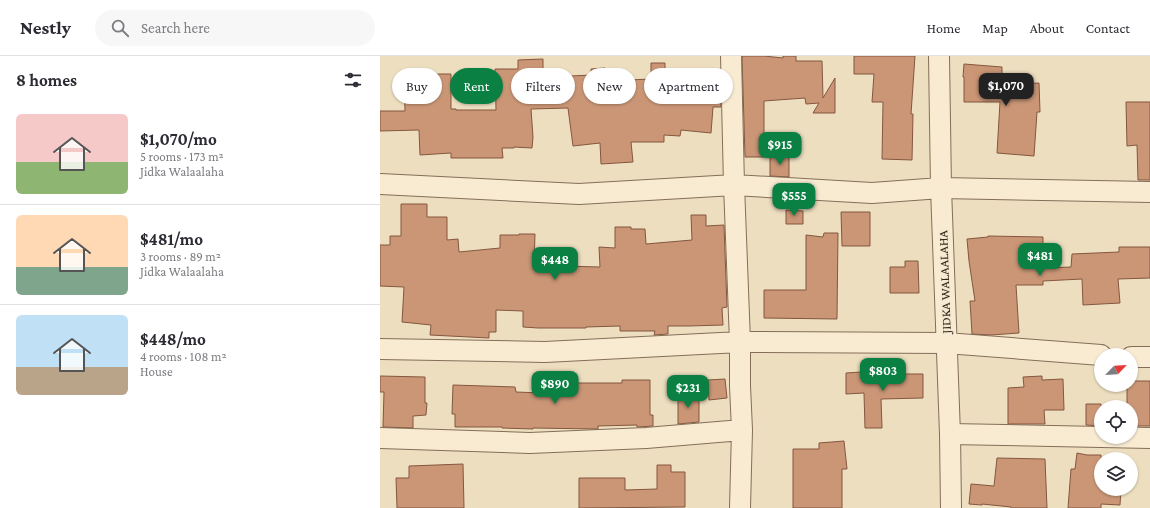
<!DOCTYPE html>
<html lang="en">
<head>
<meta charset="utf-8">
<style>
	:root { --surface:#fff; --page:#f7f7f7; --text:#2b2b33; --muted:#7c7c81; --line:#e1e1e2; --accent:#0b8043 }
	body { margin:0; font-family:"Crimson Pro",serif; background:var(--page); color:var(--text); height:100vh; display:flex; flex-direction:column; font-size:15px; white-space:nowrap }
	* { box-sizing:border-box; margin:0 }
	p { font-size:13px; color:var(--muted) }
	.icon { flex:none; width:22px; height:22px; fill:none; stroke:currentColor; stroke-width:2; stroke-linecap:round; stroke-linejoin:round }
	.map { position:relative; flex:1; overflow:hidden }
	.side { display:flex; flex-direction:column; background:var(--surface); width:380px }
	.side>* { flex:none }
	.top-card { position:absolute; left:12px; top:12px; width:380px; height:36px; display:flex; gap:8px }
	.needle { width:26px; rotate:65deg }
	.controls { position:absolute; left:714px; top:292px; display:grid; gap:8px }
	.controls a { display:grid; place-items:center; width:44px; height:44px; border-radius:50%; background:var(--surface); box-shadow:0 1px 3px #0004; font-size:20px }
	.price { position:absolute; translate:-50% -34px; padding:0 9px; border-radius:8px; background:var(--accent); color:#fff; font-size:13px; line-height:26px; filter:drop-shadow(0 1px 2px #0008) }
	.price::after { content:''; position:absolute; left:50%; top:24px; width:12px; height:9px; margin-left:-6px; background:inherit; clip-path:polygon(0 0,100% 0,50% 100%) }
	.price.active { background:#222; color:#fff }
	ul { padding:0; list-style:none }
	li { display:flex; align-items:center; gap:12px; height:100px; padding:0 16px }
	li+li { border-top:1px solid var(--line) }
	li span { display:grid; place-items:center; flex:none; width:112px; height:80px; border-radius:6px; color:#555 }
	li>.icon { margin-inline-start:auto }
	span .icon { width:48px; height:48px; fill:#fffc; stroke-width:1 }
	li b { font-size:17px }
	h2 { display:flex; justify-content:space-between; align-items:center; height:48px; padding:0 16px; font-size:17px }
	.pill { padding:0 14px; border-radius:18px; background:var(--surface); box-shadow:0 1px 3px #0004; font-size:14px; line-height:36px }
	.pill.active { background:var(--accent); color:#fff }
	header { display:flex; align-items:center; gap:24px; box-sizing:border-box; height:56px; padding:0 20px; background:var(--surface); border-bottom:1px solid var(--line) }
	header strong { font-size:19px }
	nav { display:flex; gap:22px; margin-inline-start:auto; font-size:14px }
	.search { width:280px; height:36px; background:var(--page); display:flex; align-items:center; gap:10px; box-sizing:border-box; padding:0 14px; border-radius:22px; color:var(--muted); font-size:15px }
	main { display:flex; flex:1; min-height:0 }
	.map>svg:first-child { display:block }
</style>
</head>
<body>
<header>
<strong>Nestly</strong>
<div class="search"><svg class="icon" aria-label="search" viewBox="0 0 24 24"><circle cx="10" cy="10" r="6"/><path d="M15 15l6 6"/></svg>Search here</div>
<nav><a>Home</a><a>Map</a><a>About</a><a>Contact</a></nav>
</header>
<main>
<section class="side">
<h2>8 homes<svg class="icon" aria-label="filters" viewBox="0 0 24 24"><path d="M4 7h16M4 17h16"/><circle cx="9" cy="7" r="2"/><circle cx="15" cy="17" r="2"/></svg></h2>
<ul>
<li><span style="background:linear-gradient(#f6c9c9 60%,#8fb573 0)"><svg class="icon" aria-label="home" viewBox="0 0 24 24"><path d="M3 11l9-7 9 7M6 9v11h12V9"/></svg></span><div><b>$1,070/mo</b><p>5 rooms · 173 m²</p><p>Jidka Walaalaha</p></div></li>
<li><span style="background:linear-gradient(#ffd9b3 65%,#7fa58c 0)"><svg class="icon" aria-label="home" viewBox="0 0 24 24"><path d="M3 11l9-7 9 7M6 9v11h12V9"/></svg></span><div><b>$481/mo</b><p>3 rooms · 89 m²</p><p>Jidka Walaalaha</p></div></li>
<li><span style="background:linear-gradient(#bfe0f5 65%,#b9a48a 0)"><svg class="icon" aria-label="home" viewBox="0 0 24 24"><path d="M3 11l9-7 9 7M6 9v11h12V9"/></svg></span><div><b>$448/mo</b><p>4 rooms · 108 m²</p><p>House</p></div></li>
</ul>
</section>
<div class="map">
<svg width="770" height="452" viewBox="0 0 770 452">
	<rect width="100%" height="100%" fill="#eddebf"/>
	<path fill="#ca9676" stroke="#84573e" d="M362,0H384L403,2V0H416V5H442L443,42L455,22V57H433L439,47L426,48L425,42L384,45V101H365Z
		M474,0H535L531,58H533L532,104L502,103L503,46H492L494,18H474Z
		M163,3V28L192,27L191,20L211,19V13L225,12L226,25L271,23V7H285V26L340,28L341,51H333L331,77L301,74L300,80L284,79V86H251L253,106L221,108L220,87L193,90L188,52L151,53L153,81L152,92L134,91V92H122L123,102H71V97L40,99L39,74L0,75V55H25L24,17L40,16V18H71V53H76V54H116L115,13H138V4Z
		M584,8L622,11V27H623V29L659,27L660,56H657L654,100L617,97L620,46H584V21H583Z
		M746,46H770V124H758L757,89L747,90Z
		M409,99V121L390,120V100Z
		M21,148H47V161H67V184L78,183L79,196L120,192V179H139V178H155L154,211L181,212L182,210L220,211L219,191L235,192V171H251V173H265L266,188L312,184L311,159H326V170L344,169L347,251L342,252L343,269L309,270H288V278L274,279L275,275H240V270L206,271V272H158L143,271V255L116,254V276H109V282L50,279L51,269L22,266L24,231L0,230V189H10V180H21Z
		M406,154L423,155V168H406Z
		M461,156H490V190H462Z
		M444,177H458L457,263L384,262V234H426V179L443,181Z
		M608,180L663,181V212L691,211L692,198L739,196V191H770V222L738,223L740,247L703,249L702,223L663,225V229H636L639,277L611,279L592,278L590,245H595L589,205L587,183L608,181Z
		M525,205H538L539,237H510V211H525Z
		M481,316V318H543V342L501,343L502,372H485L484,337L466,338V317Z
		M162,319L194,320V327H242V324H270V359H273V370L257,371V369L218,370V373L153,372V373L122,372V371H75V358H72L73,329L135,331L136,336L162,337Z
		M0,320L45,321V347H47L46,359L33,360V372L3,371L4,336H0Z
		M662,320V324L683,323L684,354H664L665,368H628V332L644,331L643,321Z
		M345,323L347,342L329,344L328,324Z
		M751,325H770V370H751V351H747V329H751Z
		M298,339H319V366L298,368Z
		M706,348H721V370L706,369Z
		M464,385L467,413H462V452H413V393H439V387Z
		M697,397L707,399H721V433H741L740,449L721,448V452H688L691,413H695Z
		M617,402L665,403L667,452H631V451L602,448V449L589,448L591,428L614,430Z
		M83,408L84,452H17L16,422H29V410Z
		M277,409H291V416H305V451L199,452V422H245V434L277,433Z"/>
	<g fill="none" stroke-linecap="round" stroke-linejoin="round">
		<defs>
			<path id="street" d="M351,0L354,129L360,286V330L362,374L360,452
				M559,0L561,132L570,378L571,452
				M0,128L199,138L354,129L492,137L561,132L770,136
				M0,293L165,296L360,286L566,287L721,299
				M751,301H770
				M570,378L770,382
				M0,382L150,387L266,382L362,374"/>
		</defs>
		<use href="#street" stroke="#856e58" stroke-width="22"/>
		<use href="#street" stroke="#f8ebd2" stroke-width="20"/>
	</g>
	<g text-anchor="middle" stroke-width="3" stroke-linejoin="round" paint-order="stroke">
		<g font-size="13" fill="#35271c" stroke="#f4e8cf">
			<text transform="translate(564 226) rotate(-92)" y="5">JIDKA WALAALAHA</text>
		</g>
	</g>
</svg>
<div class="controls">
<a><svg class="needle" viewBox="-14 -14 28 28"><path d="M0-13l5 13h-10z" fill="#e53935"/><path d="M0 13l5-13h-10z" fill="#7c7c81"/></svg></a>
<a><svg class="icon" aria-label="locate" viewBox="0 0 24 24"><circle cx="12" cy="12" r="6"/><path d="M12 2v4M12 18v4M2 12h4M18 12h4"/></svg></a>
<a><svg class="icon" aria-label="layers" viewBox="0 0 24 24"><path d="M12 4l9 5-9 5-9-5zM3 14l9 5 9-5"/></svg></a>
</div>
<b class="price active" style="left:626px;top:51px">$1,070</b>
<b class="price" style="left:400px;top:110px">$915</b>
<b class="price" style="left:414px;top:161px">$555</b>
<b class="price" style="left:660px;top:221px">$481</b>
<b class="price" style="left:175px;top:225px">$448</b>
<b class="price" style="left:503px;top:336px">$803</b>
<b class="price" style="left:175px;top:349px">$890</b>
<b class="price" style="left:308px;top:353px">$231</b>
<div class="top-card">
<a class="pill">Buy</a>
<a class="pill active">Rent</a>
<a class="pill">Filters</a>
<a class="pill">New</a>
<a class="pill">Apartment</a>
</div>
</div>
</main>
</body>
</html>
